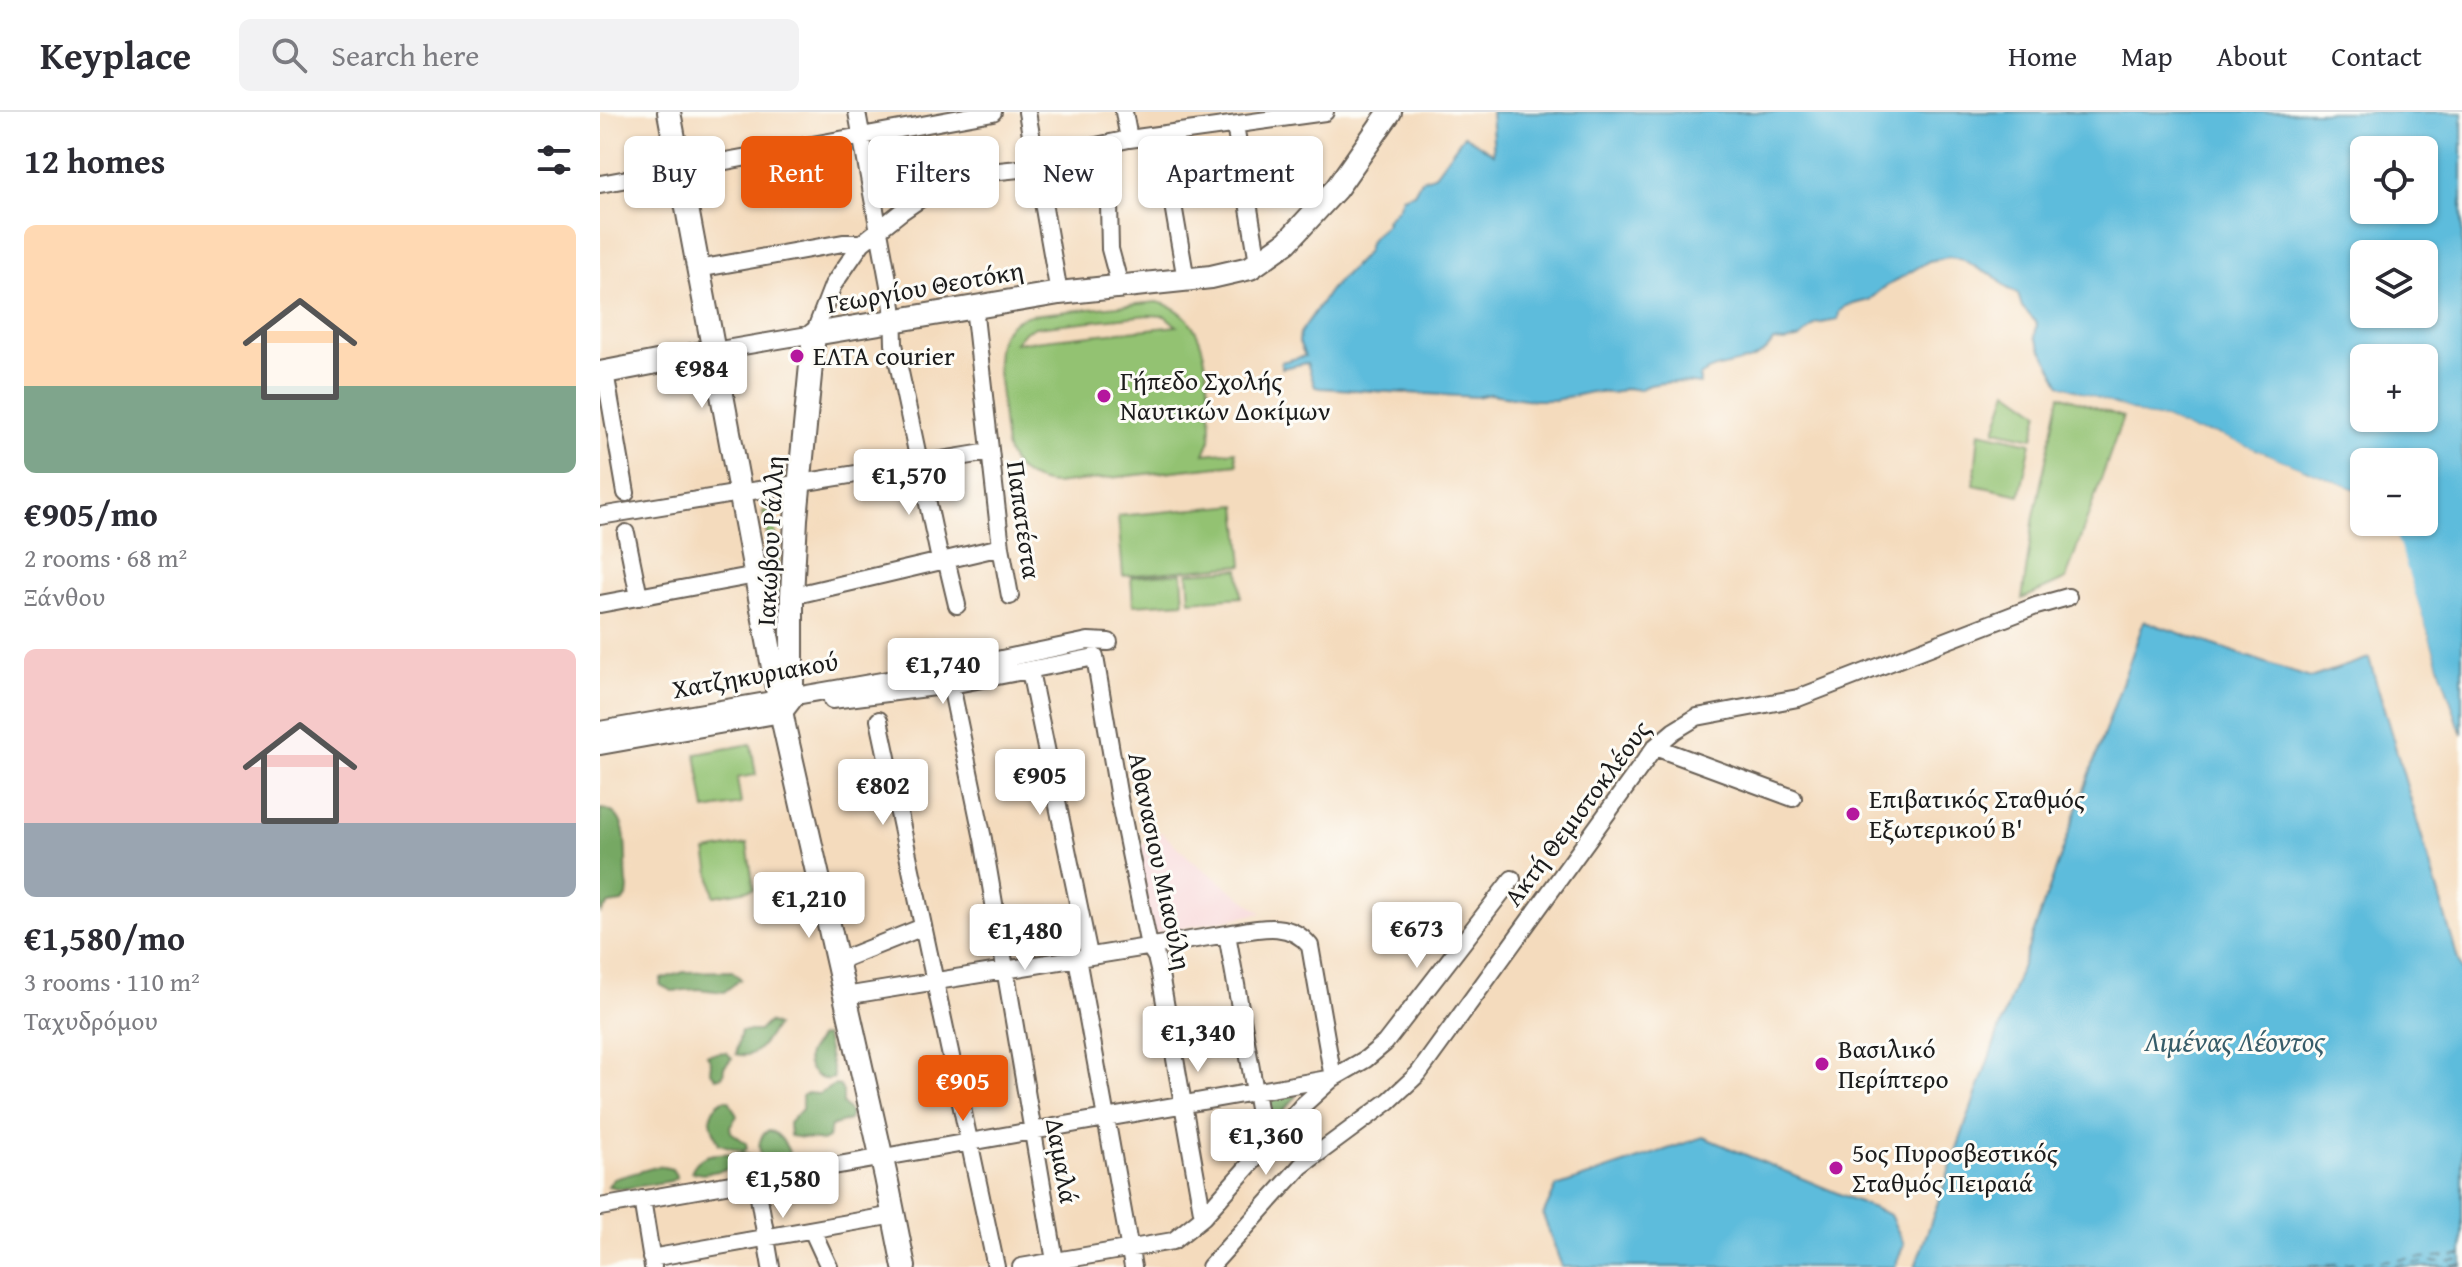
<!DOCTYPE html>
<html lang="en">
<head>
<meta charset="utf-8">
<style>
	:root { --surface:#fff; --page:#f2f2f3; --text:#2b2b33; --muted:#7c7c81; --line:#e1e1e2; --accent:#ea580c }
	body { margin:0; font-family:"Gentium Book Plus",serif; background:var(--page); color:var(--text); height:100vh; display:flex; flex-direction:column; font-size:30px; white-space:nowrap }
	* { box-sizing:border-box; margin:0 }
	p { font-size:26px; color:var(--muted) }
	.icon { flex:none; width:44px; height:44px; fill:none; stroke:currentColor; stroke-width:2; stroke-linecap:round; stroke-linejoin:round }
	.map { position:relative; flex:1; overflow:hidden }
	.details { display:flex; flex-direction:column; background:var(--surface); width:600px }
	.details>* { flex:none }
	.top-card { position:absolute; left:24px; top:24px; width:760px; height:72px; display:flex; gap:16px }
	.tools { position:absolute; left:1750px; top:24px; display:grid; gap:16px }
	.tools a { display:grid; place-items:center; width:88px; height:88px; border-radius:12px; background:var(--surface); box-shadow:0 2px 6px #0004; font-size:40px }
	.price { position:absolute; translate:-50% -68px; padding:0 18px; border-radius:8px; background:#fff; color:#222; font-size:26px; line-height:52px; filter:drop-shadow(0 2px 4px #0008) }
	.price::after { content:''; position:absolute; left:50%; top:48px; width:24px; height:18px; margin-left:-12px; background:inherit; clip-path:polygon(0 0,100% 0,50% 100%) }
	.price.active { background:var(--accent); color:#fff }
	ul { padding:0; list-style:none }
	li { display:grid; align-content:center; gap:16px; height:424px; padding:0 24px }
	li span { display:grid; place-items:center; height:248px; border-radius:12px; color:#555 }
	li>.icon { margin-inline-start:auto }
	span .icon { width:144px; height:144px; fill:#fffc; stroke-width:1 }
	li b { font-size:34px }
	h2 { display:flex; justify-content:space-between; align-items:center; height:96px; padding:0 24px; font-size:34px }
	.chip { padding:0 28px; border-radius:12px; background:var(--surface); box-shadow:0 2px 6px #0004; font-size:28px; line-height:72px }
	.chip.active { background:var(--accent); color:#fff }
	header { display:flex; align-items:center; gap:48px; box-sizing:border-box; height:112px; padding:0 40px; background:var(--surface); border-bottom:2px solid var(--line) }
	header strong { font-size:38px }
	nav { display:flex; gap:44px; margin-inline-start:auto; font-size:28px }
	.search { width:560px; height:72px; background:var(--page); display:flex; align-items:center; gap:20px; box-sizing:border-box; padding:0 28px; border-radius:12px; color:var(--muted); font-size:30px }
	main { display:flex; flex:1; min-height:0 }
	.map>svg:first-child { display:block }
</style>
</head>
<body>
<header>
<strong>Keyplace</strong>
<div class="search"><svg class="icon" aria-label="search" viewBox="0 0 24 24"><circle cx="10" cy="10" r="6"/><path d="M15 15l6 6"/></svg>Search here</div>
<nav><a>Home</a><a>Map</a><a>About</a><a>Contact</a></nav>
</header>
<main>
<section class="details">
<h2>12 homes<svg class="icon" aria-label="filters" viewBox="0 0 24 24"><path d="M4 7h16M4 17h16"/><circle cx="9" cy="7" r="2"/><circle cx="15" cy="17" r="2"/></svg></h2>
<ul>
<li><span style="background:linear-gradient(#ffd9b3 65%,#7fa58c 0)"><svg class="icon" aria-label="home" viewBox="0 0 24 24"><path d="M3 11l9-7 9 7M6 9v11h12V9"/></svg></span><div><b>€905/mo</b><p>2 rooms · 68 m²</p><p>Ξάνθου</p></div></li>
<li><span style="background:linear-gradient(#f6c9c9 70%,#9aa5b1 0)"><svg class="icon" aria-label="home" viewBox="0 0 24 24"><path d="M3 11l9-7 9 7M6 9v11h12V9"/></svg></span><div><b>€1,580/mo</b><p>3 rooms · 110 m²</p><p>Ταχυδρόμου</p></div></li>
</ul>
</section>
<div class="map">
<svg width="1862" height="1155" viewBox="0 0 1862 1155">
	<rect width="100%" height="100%" fill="#fdfcf7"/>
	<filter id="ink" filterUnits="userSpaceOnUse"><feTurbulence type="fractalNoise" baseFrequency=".0125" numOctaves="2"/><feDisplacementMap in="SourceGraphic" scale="16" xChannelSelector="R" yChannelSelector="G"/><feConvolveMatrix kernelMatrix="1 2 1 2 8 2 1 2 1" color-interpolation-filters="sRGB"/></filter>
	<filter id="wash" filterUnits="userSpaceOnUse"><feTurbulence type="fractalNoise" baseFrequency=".006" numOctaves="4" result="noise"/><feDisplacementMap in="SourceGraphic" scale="32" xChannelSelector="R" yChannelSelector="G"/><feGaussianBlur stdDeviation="1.8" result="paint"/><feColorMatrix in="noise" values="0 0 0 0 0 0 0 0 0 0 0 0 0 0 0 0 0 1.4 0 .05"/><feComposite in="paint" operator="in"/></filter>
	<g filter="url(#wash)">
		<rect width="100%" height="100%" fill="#f4dbbd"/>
		<path fill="#f7cfd3" d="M561,720L595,751L662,801L551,822L535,738Z"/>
		<path fill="#93c272" stroke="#586f47" stroke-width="2" fill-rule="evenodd" d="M557,190C613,202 606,268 611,313L610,328L604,342L635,339L637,352L454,372C430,370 413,359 406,335C404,318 402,301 401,284C397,250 388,214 430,203ZM548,203L565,204L577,214L415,231L423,221L435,215Z
			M1408,278L1439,300L1433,326L1395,318Z
			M1460,283L1523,305L1466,467L1422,487L1434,404Z
			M1379,320L1431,331L1420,383L1374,373Z
			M637,393L643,453L523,464L518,404Z
			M163,399H168L180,434L169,435Z
			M179,439V486L175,485L168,440Z
			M639,457L641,485L590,489L588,461Z
			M582,461L584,490L533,493L531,465Z
			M151,632L156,663L137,666L141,692L105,698L96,642Z
			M147,732L154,777L114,784L106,739Z
			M436,800L438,810L405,816L402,804L412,801L414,805Z"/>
		<path fill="#76a864" stroke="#496240" stroke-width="2" d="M0,697C36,698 22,754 28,776L27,785L22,790L9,792L1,801Z
			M132,859L141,867L124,880L98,877L72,879L60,873L61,867L84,860Z
			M168,910L176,914C165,927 158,949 136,942L141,919H159Z
			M225,924L234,966C220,971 204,958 208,942C210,936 217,932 219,925Z
			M126,940L132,946L124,955L123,964L116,966L110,959L111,950L107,942Z
			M234,973L240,974L243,980V992L251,1002L249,1008L231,1014L228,1026L222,1029L190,1024L189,1011L202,997V984L207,981L219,982Z
			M695,982L696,985L668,1015L665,989Z
			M123,988H129L137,1004L130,1014L131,1020L146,1031L147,1037L143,1039L119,1032C111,1014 104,999 123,988Z
			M169,1018C178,1021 185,1031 189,1040L186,1046L168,1047L162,1045C157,1035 159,1023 169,1018Z
			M144,1041L151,1043L152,1048L147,1053L103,1062L91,1060C100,1036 123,1043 144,1041Z
			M59,1054L72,1057L77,1065L71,1069L22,1077L8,1074L13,1067Z"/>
		<path fill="#5dbcdc" stroke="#3c6c7c" stroke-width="2" fill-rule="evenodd" d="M891,0H1862V623L1790,410H1824V350H1764V383L1753,377L1615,322L1592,319L1565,307L1545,304L1461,273L1435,225L1437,211L1422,195L1418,182L1407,176L1392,162L1384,160L1362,147L1349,145L1329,149L1282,177L1269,188L1246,194L1239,200L1238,208L1216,212L1200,226L1185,230L1173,229C1158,257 1121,247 1100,264V272C1085,269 1051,269 1039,278L1027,276L1013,281L991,280L955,288H933L890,282L877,285L720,276L715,275L707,251L682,256L681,250L705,244L699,230L700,221L730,178L766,141L770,128L787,111L786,108C793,102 801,94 802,85L814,81L821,68L834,64L864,23L894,42ZM1764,38H1824V98H1764ZM1764,142H1824V202H1764ZM1764,246H1824V306H1764Z
			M1544,509L1710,566L1769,546L1862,861V1155H1315Z
			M1103,1025L1290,1103L1304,1132L1295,1155H962L943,1103L956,1075Z"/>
		<path fill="#f4dbbd" d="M1461,273L1545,304L1565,307L1592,319L1615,322L1634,329L1753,377L1764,383V387L1614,326L1591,322L1564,311L1544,308L1488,288L1461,277Z
			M1786,410H1790L1799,432L1862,627L1858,625Z"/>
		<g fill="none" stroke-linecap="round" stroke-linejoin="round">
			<path stroke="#365c69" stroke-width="2" stroke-dasharray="10 8" stroke-linecap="butt" d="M1691,1155L1862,1143
				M1759,1155L1862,1148
				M1833,1155L1862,1153"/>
		</g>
	</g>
	<g filter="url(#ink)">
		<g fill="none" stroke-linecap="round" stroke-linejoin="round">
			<defs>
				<path id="street" d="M257,0L293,195L294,232L340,448
					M427,0L459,181
					M524,0L529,27
					M635,13L658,150
					M561,23L586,168
					M453,46L478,52L503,72L509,92L510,137L520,174
					M0,72L393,0
					M98,157L243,131H262
					M374,195L401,435L410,484
					M114,239L214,222L233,173L262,131L301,100L342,72L380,61L428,56L468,40L529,27L725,0
					M5,260L26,381
					M0,404L390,340
					M26,421L39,485
					M346,447L357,493
					M192,484L401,435
					M0,492L156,463
					M495,545L520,692L549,834L556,845L560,862L603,1105
					M430,559L489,843
					M351,573L383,727L456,1155
					M232,588L351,573L495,545
					M279,608L396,1155
					M0,618L368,554L488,529L509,530
					M1055,635L1193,686
					M627,822L665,1036
					M477,846L533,1155
					M238,849L323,815
					M245,884L627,822C657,817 689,807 710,834L733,966
					M156,1068L171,1155
					M42,1087L53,1155
					M0,1095L733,966
					M212,1118L229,1155
					M51,1146L294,1103
					M421,1155L573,1129L603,1105L702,994L733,966L766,947L785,931L912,767
					M610,1155L701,1054L789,989L818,962L1055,635L1074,619L1097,605L1198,586L1436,494L1468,485"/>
				<path id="secondary" d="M69,0L184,614L286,1065L304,1155
					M0,261L114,239
					M182,598L192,585V484L196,407L214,222L459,181L611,165L650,156L687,130L736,77L790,0
					M0,631L181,599"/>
			</defs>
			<use href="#street" stroke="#685f54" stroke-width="20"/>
			<use href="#secondary" stroke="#685f54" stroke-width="26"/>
			<use href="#street" stroke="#fff" stroke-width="16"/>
			<use href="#secondary" stroke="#fff" stroke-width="22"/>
		</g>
	</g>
	<g fill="#b5179e" stroke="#fdfcf7" stroke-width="3">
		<circle cx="197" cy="244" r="8"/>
		<circle cx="504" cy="284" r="8"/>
		<circle cx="1253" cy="702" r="8"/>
		<circle cx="1222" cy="952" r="8"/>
		<circle cx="1236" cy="1056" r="8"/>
	</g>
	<g text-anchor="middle" stroke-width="6" stroke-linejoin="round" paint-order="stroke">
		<g font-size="26" fill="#1c1c1c" stroke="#fdfcf7">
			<text transform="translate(325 175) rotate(-10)" y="9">Γεωργίου Θεοτόκη</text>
			<text transform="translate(424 408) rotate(82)" y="9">Παπατέστα</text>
			<text transform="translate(170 429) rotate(-87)" y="9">Ιακώβου Ράλλη</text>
			<text transform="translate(155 563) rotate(-10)" y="9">Χατζηκυριακού</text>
			<text transform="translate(977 701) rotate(-53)" y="9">Ακτή Θεμιστοκλέους</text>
			<text transform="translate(560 749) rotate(78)" y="9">Αθανασιου Μιαούλη</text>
			<text transform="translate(462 1049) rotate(80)" y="9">Δαμαλά</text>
		</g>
		<g font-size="26" fill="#1c1c1c" stroke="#fdfcf7" text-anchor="start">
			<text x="213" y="253">ΕΛΤΑ courier</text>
			<text x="520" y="278">Γήπεδο Σχολής<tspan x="520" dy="30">Ναυτικών Δοκίμων</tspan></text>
			<text x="1269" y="696">Επιβατικός Σταθμός<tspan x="1269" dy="30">Εξωτερικού Β'</tspan></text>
			<text x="1238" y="946">Βασιλικό<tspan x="1238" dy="30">Περίπτερο</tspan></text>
			<text x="1252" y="1050">5ος Πυροσβεστικός<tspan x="1252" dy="30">Σταθμός Πειραιά</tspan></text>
		</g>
		<g font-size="28" font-style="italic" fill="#365c69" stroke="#fdfcf7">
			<text x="1635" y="939">Λιμένας Λέοντος</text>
		</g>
	</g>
</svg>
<div class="tools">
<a><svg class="icon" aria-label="locate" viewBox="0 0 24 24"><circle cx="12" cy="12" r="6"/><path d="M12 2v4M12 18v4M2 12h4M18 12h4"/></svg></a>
<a><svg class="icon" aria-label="layers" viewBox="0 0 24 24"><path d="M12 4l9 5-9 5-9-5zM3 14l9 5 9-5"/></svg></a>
<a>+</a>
<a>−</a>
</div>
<b class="price" style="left:102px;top:298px">€984</b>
<b class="price" style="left:309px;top:405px">€1,570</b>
<b class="price" style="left:343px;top:594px">€1,740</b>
<b class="price" style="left:440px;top:705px">€905</b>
<b class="price" style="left:283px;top:715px">€802</b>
<b class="price" style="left:209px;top:828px">€1,210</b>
<b class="price" style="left:817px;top:858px">€673</b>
<b class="price" style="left:425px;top:860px">€1,480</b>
<b class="price" style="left:598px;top:962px">€1,340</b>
<b class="price active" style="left:363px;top:1011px">€905</b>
<b class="price" style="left:666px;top:1065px">€1,360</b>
<b class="price" style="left:183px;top:1108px">€1,580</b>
<div class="top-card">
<a class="chip">Buy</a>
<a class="chip active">Rent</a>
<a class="chip">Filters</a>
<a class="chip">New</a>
<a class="chip">Apartment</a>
</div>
</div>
</main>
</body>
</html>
